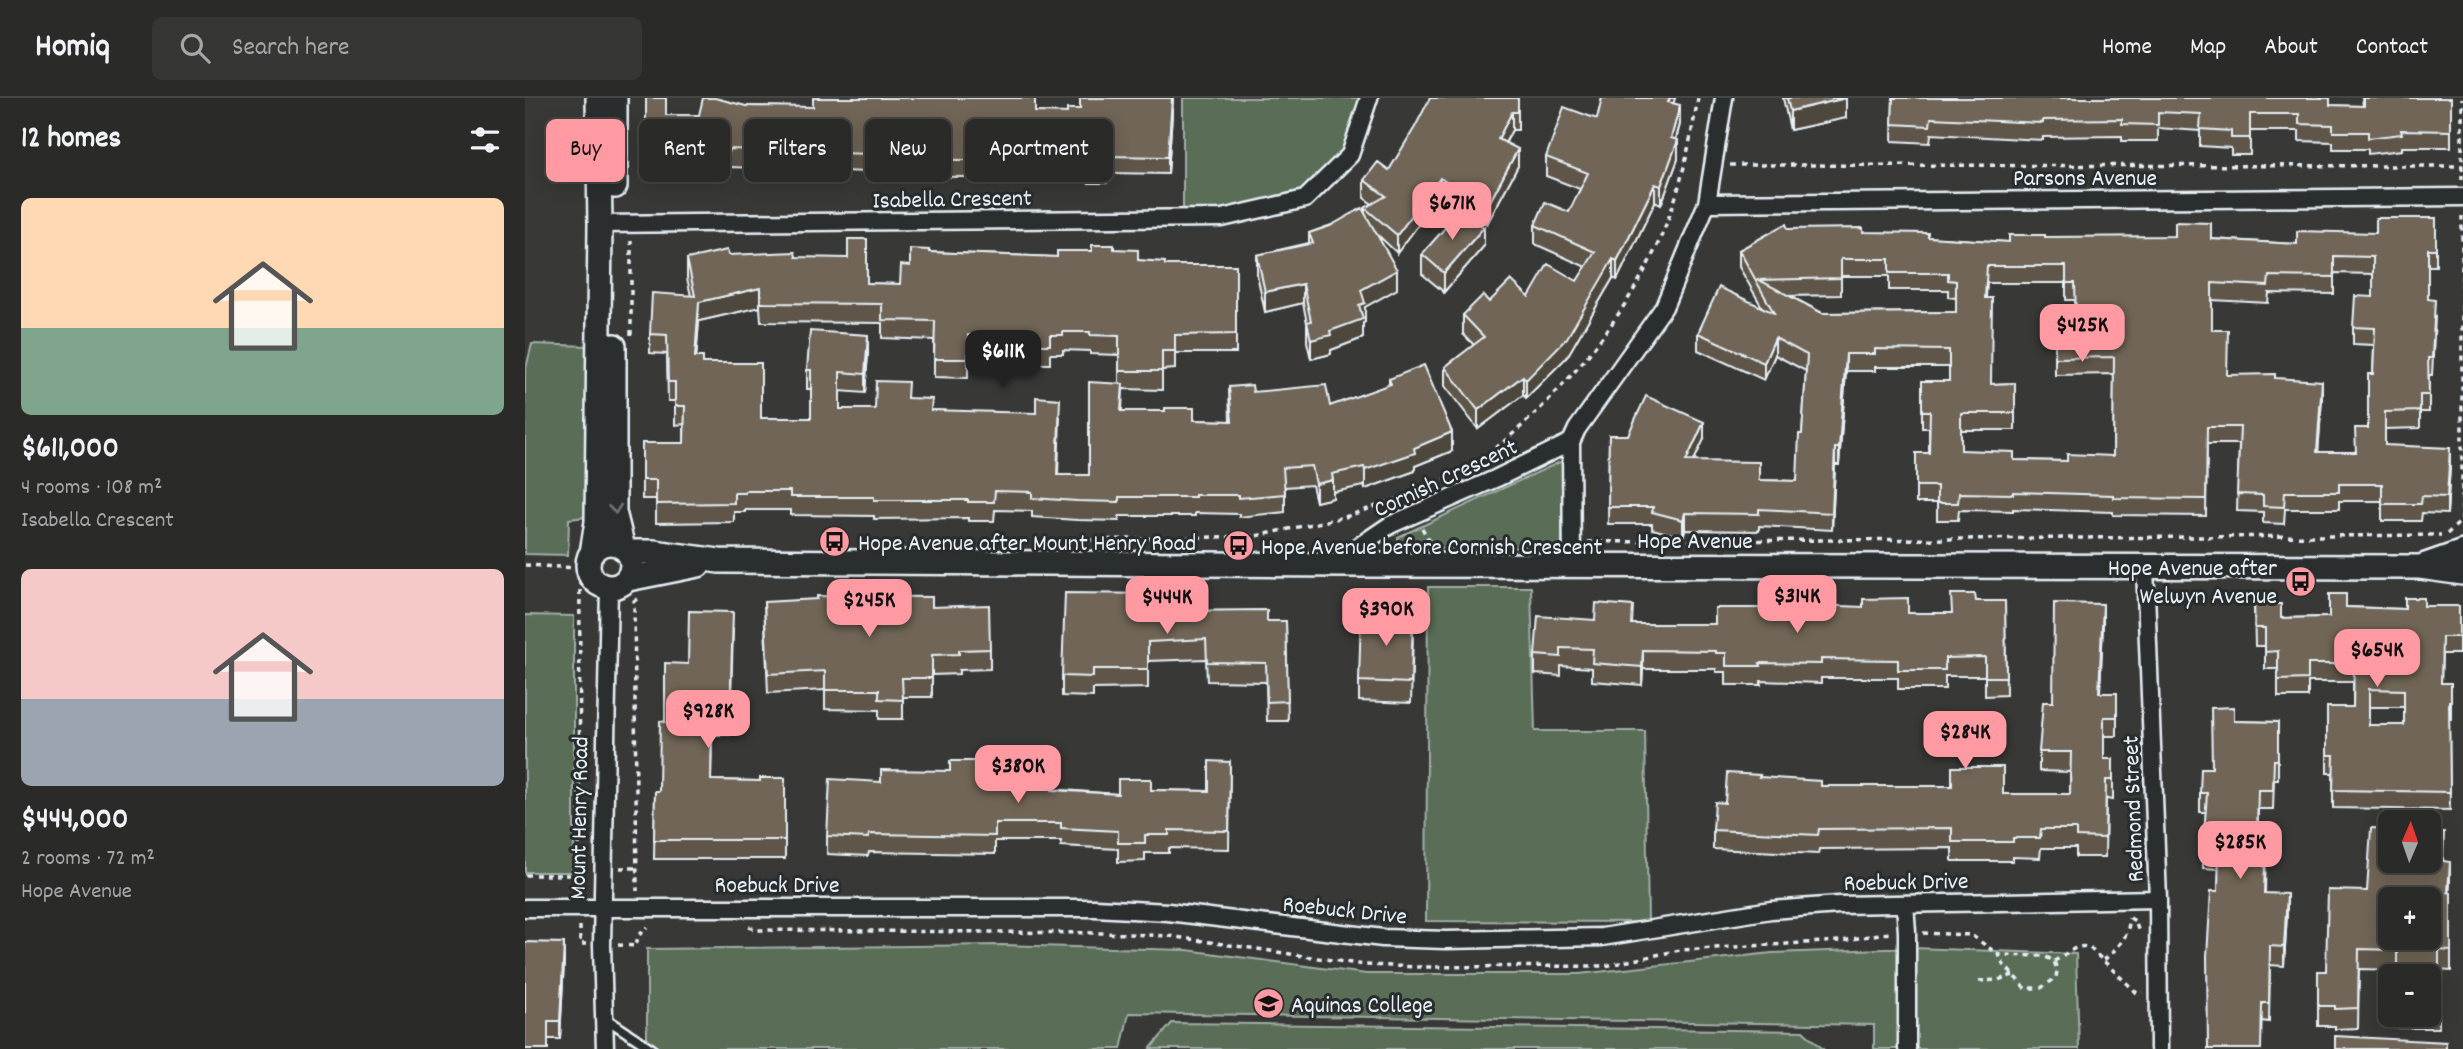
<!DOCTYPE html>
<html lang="en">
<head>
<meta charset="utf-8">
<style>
	:root { --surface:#2a2a28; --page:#363634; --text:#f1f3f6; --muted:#a5a7a8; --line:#464645; --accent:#ff9aa2 }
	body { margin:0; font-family:Dekko,sans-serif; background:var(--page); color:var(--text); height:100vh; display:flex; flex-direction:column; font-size:26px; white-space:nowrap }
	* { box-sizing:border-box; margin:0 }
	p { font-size:23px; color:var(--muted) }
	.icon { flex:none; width:38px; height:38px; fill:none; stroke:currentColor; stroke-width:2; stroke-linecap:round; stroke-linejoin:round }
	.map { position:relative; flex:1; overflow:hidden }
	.details { display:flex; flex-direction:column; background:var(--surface); width:525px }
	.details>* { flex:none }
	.banner { position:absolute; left:21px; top:21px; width:665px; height:63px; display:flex; gap:14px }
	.needle { width:46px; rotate:2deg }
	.tools { position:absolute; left:1853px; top:712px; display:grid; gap:14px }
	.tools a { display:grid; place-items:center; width:63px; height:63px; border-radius:10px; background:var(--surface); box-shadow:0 4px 18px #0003,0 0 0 2px var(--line); font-size:35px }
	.price { position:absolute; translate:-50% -60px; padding:0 16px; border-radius:14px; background:var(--accent); color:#111; font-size:23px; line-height:46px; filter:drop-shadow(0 2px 4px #0008) }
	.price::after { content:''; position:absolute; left:50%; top:42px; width:21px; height:16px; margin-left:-10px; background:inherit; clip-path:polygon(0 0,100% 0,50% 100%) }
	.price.on { background:#222; color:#fff }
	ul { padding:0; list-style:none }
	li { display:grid; align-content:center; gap:14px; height:371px; padding:0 21px }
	li span { display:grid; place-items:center; height:217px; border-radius:10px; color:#555 }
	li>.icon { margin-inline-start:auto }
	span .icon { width:126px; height:126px; fill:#fffc; stroke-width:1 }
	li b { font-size:30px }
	h2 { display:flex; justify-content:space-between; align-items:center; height:84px; padding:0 21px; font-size:30px }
	.tag { padding:0 24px; border-radius:10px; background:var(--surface); box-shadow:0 4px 18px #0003,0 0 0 2px var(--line); font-size:24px; line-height:63px }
	.tag.on { background:var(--accent); color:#111 }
	header { display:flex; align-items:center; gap:42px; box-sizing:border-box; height:98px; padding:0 35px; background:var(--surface); border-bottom:2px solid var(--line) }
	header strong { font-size:33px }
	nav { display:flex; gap:38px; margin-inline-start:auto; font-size:24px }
	.search { width:490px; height:63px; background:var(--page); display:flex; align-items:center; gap:18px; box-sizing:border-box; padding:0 24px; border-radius:10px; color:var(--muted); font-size:26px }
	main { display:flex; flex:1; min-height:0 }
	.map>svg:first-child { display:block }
</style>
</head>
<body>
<header>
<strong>Homiq</strong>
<div class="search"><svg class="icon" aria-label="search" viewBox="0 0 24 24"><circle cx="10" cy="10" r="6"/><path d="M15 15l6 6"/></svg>Search here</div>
<nav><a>Home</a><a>Map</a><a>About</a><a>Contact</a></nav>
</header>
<main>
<section class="details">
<h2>12 homes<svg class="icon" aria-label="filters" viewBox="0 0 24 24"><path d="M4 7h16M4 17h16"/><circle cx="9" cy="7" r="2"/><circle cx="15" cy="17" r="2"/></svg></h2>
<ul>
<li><span style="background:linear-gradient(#ffd9b3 60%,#7fa58c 0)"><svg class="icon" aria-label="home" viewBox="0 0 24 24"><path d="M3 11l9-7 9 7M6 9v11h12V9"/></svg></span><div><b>$611,000</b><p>4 rooms · 108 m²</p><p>Isabella Crescent</p></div></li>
<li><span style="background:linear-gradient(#f6c9c9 60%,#9aa5b1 0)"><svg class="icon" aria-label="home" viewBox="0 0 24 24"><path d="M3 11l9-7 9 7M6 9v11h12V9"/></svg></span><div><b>$444,000</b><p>2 rooms · 72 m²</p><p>Hope Avenue</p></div></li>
</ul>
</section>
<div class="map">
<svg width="1938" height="951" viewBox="0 0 1938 951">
	<rect width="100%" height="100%" fill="#383836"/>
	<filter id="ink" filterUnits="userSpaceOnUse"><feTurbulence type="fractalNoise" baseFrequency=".0143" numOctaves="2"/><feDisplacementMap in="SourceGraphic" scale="14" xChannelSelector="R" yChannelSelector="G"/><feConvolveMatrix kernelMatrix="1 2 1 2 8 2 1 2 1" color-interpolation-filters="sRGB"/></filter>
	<g filter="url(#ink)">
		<path fill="#5a6d57" stroke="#a1afa8" stroke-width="2" d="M658,0H838L819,55L777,96L695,114L658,113Z
			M7,246L63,248L61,419L44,421L43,457L0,456V274Z
			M1037,363V449L873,451V439Z
			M903,489H1006L1010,633H1120L1123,824L901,823Z
			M0,517L49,518V774H0Z
			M478,847L662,852L841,876H1054L1247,855L1388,850L1551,856L1554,951H1349V927L604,915L596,951H122V851Z
			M647,925L1278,933L1298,951H625Z"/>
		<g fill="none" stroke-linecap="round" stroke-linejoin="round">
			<defs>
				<path id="lane" d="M80,920L127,951"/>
				<path id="street" d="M1182,105L1938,99
					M75,126L697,120L780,101L825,57L844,0
					M823,467L834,448L865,427L972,380L1046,344
					M1047,468L1046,344L1052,331L1139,209L1182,105L1199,0
					M1620,469L1633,801L1634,951
					M1380,806L1382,834V951
					M0,810H570L643,814L858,840L921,842L1077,839L1246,812L1314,807L1633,801
					M80,951L77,847L84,490"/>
				<path id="secondary" d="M90,88V0
					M89,248V414L98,450
					M63 467a22 22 0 1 1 44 0a22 22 0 1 1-44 0Z
					M103,454H129L194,463L823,467L1895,469L1938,475
					M67,455L72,424L75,126L73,0
					M1898,468L1938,454
					M103,481L173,467"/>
			</defs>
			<use href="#lane" stroke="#e8f1f8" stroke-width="13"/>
			<use href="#street" stroke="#e8f1f8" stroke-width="21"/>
			<use href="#secondary" stroke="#e8f1f8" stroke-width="28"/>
			<path stroke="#e8f1f8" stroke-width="3.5" stroke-dasharray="5 5" stroke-linecap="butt" d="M1205,67L1938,68
				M1937,82V0
				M106,237V143
				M901,389C917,382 935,376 949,366C1026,313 1106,216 1140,129C1157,87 1165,44 1173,0
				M897,430L905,444
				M1922,436L1937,422V118
				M562,442L731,438L820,419L878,399
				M1063,444L1916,437
				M0,467L53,470
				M112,501L109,503L112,793
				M95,770H111
				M0,777H54V793
				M54,777L55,471
				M1605,820L1610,823L1614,834
				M55,828V846H61
				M224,829L232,832L580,835L644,838L840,867L894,869L1080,868L1155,852L1315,843C1332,841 1348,836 1366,835
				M1398,835L1446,837L1474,857L1519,858L1529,863L1532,872L1531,880L1516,890H1500L1478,866L1474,857
				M93,847L111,848L113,838L123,829
				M1579,862C1592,851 1605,838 1604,820
				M1529,863C1542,857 1551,844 1565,850L1612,895L1617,894
				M1454,883L1473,882L1488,877"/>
			<use href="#lane" stroke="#2a2d2e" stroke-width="8"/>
			<use href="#street" stroke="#2a2d2e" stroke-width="16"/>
			<use href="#secondary" stroke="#2a2d2e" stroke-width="23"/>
		</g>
		<path fill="#5f574a" stroke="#e8f1f8" stroke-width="2" fill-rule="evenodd" d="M121,0L141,17H174L221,8L542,15L555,11L648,0L643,76L582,75V85H563V64L511,63V66H491V80L381,78V64H344L343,74L205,69L204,72L160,61V75H121Z
			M993,0V32H987L981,44L993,68L962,126L915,98L872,155L854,138L872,191L840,209V224L838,225V240L806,252V256L786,261L782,244V225L778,205L740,214L732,177V157L784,145V135L840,115V110L847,106L839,100V82L864,72Z
			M1077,0H1150L1148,5L1155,26L1151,42L1153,61L1136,107L1130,104L1092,182L1088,180L1042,259L1001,300L998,297L953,331L920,288V269L949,247L938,236V217L964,204L1004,199L1052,183L1061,169L1010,146V127L1044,114L1055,91L1021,78V59L1072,21Z
			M1258,0H1321V20L1265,32Z
			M1368,0L1838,8L1837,0H1926V49H1877V52L1843,56V51H1808V44L1774,43V33H1725V57H1706V50L1675,48V33L1633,30V43H1597V38L1518,39V42L1406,36L1405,45L1367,43Z
			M1911,120V168H1903V201L1910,219L1907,277H1904V314H1895V330L1860,331V347L1925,368L1922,416L1897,415L1896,423H1857V403H1814V411H1760L1759,426L1738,425V414L1712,413L1714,346H1682L1681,418L1588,417V414L1488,411V413L1434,412L1433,422H1412V405H1391V355H1404V330H1397V283H1424V269H1350V273H1321L1314,367H1310L1307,432L1234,428V433L1160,432L1158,439L1127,431V426H1083L1084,337L1179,341L1168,363L1234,382L1272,383L1277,336L1281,273L1250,257L1239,282L1173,252V235L1237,209L1214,169V152L1263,131L1484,144L1520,139L1686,141L1772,146L1851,135ZM1809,175L1848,176V199L1828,229V246L1849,247L1848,276L1843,330L1830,354H1793L1797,300L1750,280L1702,277L1687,232V202L1743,205L1744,195L1809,196ZM1316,178H1364V192H1423V199L1431,200V214L1297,215L1265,198L1316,197ZM1462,185H1541V202H1550V218L1542,233L1530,234V277L1589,276L1588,358L1542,363L1489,362L1436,352V332H1490V285L1466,286L1461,200Z
			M959,148L919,194L897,176V156Z
			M589,151L613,162L640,167H711V255H650V271L637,272V292L598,291L597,313L669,322L705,323L704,289L805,308L864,287V281L927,353L890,368V373L840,391L839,388L808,394V400L791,404L787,387L760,389V414L714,419V416L670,415V418H594V423L552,422L507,419V413L470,412L469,423H443V420L349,421V418L265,417V412H220V414H209V424L131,425V401H117V345H159V326L150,327V303H143L142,256L125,255V236L166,198L162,180V161L204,157L271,159L342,185L375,186L385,168L404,154L532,159ZM235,209L236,224L357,225V240L409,242V279L443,280V256L503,259V266H525V256H538V252L565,253V256L594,257V286L564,377H533L535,319L407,312L383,300L350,311H315V293L340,295L343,256L282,272V291H286V320H236L171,259L174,223Z
			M1451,503H1480L1481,597L1460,598V578H1420V591H1373V580H1296V585L1236,583V587H1201V574H1191V571H1118L1117,587L1067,583V570L1036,568V578L1010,576V557L1108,526H1190L1383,515H1426Z
			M239,504L407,509L465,551V571L434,572V576L407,577V599H378V621H354V612L300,611V592L243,595Z
			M1729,506L1756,520L1804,519L1821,509L1880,511L1899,508H1934V556H1917L1916,585H1926V621H1924L1925,712L1808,710V675H1802V609H1828V584H1783V599H1753V571H1740V548H1730ZM1844,609H1879V627H1844Z
			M638,513L742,523H761L763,623H742L741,584L682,583L681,561L623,563V590L568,591V599L537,598V578Z
			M1578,526L1575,595H1592V638H1579V661H1588V702L1581,701L1580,759H1551V750H1516L1515,760L1488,759V763H1427V750L1294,751L1293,756L1188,751V732L1200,705L1234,679L1296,688L1478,696H1545V674L1514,673V654L1528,604Z
			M208,532L205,637H187L186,682L235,683L260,680V761H129L130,693H134L140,624L163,566Z
			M888,535L886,605L834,603V583Z
			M1709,623L1753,624V681H1749L1748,711H1733V735L1741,754L1740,795L1762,815L1759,868L1745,867L1744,924L1737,923L1693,793L1694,771L1678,770V751L1681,714H1675V695Z
			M705,664L704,751L644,750V755H620V763L593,764V751L536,748V743H470V756L344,754L343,758L302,756V738L356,684L469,687L593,696L626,692L684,693Z
			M1919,763L1925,784L1924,794L1926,795V873L1914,872V930H1872V917H1904V878L1872,872L1834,871L1833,930L1810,931V928H1793V873H1801L1842,793Z
			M39,863L35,941H23L0,951Z"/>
		<path fill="#4e473c" stroke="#e8f1f8" stroke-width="2" d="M647,0H648L643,76V59Z
			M1145,0H1150L1143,23V4Z
			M1321,0V20L1265,32V13Z
			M1155,7V26L1146,59V40Z
			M987,14V32L973,58V41Z
			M1153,42V61L1136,107V88Z
			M993,51V68L962,126V109Z
			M915,80V98L872,155V137Z
			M1130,86V104L1092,182V163Z
			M959,129V148L919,194V175Z
			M1088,161V180L1042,259L1001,300V282Z
			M872,172V191L840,209V224L838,225V240L806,252V256L786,261V242L805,233L834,207L836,192Z
			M778,186V205L740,214V194Z
			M235,190V209L174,223L170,278V259L174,204Z
			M343,237V256L340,295V276Z
			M1250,240V257L1239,282V265Z
			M1321,256V273L1314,367V350Z
			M998,278V297L953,331V312Z
			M1797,283V300L1792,371V354Z
			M1179,324V341L1161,380V363Z
			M927,334V353L890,368V373L840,391V372L889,350Z
			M1310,350V367L1307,432V415Z
			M1925,350V368L1922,416V399Z
			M808,382V400L791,404V386Z
			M1160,415V432L1158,439V422Z
			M1578,506V526L1574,614V595Z
			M1118,552V571L1117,587V569Z
			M1925,764V784L1923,814V794Z
			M1762,796V815L1759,868V849Z
			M39,845V863L35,941V923Z"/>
		<path fill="#6f6556" stroke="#e8f1f8" stroke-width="2" fill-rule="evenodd" d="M121,0H141V17H174L178,0H190L221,8L288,9V0H510V14L542,15V11H555V0H647L643,59L582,58V68H563V47L511,46V49H491V63L381,61V47H344L343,56L205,51L204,55L160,44V58H121Z
			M905,0H993V14H987L973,41L993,51L962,109L915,80L872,137L840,110L861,98L839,82L853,64L864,72L890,29Z
			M1077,0H1145L1143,4L1155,7L1146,40L1153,42L1136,88L1130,86L1092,163L1088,161L1042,240L1001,282L998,278L953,312L920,269L959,239L938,217L958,197L964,204L986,182L1004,199L1023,166L1052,183L1070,154L1010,127L1020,104L1044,114L1063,75L1021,59L1039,9L1072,21Z
			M1262,0H1321L1265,13Z
			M1368,0H1805V7L1839,8V0H1926V33L1876,32L1877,36L1843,40V34H1808V27L1774,26V16H1725V40H1706V33L1675,31L1676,16L1633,14V27L1597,26V21L1518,22V25L1406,20L1405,28L1367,26Z
			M837,110L872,172L836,192L840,205L834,207L838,221L805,233L806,237L786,242L782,224L786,223L778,186L740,194L732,157L788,145L784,135L805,128Z
			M934,114L959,129L919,175L897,156Z
			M1851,120H1911V151H1903V201L1910,202L1907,260H1903L1904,297H1895V313L1860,314V347L1925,350L1922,399L1897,398L1896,406H1857V386H1814V394H1760L1759,409L1738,408V397L1712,396L1715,329H1682L1681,401L1588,400V397L1488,394V396L1434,395L1433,405H1412V388H1391V355H1404L1405,313H1397V283H1424V252L1350,251V256H1321L1314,350H1310L1307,415L1234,411V416L1160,415L1158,422L1127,414L1128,409H1083L1084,337H1103L1121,298L1179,324L1161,363L1234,364V382L1272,383L1274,336H1277L1282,257L1250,240L1239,265L1173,235L1194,189L1249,215L1214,152L1261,126L1263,131L1338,130V134L1403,135V139L1484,144V137H1520V139L1650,138V124L1686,125V141L1772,146V133L1851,135ZM1809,158L1848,159V199L1830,198L1828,229L1850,230L1848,276H1843V330H1830L1831,354H1792L1797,283L1750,280V276L1702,277L1703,232H1687V185L1743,188L1744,178L1809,179ZM1316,161H1364V175H1423V182L1431,183V214L1297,215L1234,182L1316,180ZM1462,168H1541V185H1550L1551,218H1542V233L1530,234V260L1589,259L1588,358L1542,356V363L1489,362V354L1436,352V315H1490V285L1466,286L1467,200H1460Z
			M323,141H342V185L375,186L376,167L385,168V151L404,152V154L532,159V153H567V147H589V151L613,152V162L640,164V167H711V236L650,237V253H637V273H594V238L565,237V234H538V237H525V247H503V240L443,237V261H409L410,223L357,222V206L236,205L235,190L174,204L170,259H178V265H236V320H286V272H282L285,233L343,237L340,276L315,274V311H350L351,283L383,284L382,300L407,301L406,312L511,315V299L535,301L532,377H564V284L598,286L596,313H640V310H669V322L707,323L704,289L727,287L728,294L801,287L805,308L866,286L864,281L899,267L927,334L889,350L890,355L840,372L839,369L807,376L808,382L791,386L787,368L758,370L760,396L714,400V397H670V399H594V404L552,403L507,400V394L470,393L469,404H443V402H349V399H265V393H220V395H209V405L131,406V382H117V345H159L160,308H150V284H143L142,237L125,236L127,195L170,198L162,161L202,152L204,157L270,154L271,159L323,160Z
			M540,495L637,496L638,513L742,512V523H761L763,603L742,604L741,565L682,564L681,541L623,544V571H568V579L537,578Z
			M1426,496H1450L1451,503H1480L1481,579H1460V559L1420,560V572H1373V562L1296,561V566L1235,565L1236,568H1201V555H1191V553L1118,552L1117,569L1067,565L1068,551L1036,550V559L1010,557L1013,518L1070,522L1071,505L1108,508L1107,526H1190V510H1247V505L1338,509V501L1383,500V515H1427Z
			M1804,496H1821V509L1880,511V500H1899V508H1934V539H1917L1916,585H1926V603H1924L1925,694L1808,692L1809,657H1802V609H1828L1829,566H1783V581L1753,582V553L1740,554V530H1730L1729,506H1756V520L1804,519ZM1844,591L1879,592V627H1844Z
			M292,498L407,499V509L464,507L465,551L434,552V556L407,557V580H377L378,602L354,601V592H300V573L243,576L239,504L292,501Z
			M1529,505L1578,506L1574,595H1592V619H1579V661H1588V682H1581L1580,740L1551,739V731H1516L1515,740H1488V744H1427V730L1294,731L1293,737L1188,732L1190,704L1200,705L1202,675L1235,677L1234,679L1296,683V688H1427V669H1478V696H1545L1546,654H1514L1518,604H1528Z
			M164,513L208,514L205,618H187L186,682L235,683V680H260V742H129L130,693H134L135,623L140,624V565L163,566Z
			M836,514L888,516L886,585L834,583Z
			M1709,609V623L1753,624V662H1749L1748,692H1733L1732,735H1741L1739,795L1762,796L1759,849L1745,848L1744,905H1737L1736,951H1683L1682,858L1686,793H1693L1694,752L1678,751L1682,695H1675L1676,670H1687L1686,610Z
			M425,663H469V687H527V692L593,696V681H626V692L684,693V663L705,664L704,733L644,732V737H620V745H593V733L536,730V725H470V738L344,736L343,740L302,738L305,681L356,684V672L425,673Z
			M1846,730L1866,731V763H1904V734H1919L1918,763L1925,764L1923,794L1926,795V853L1914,852V910H1904V878H1872V852L1834,851L1833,910L1810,911V908H1793V873H1801L1803,792L1842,793ZM1866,802H1904V840H1866Z
			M0,844L39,845L35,923H23V951H0Z
			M1810,938L1921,944V951H1810Z"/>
		<defs><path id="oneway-chevron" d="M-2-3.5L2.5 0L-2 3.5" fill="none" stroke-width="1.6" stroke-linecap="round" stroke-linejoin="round" transform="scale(1.75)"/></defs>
		<use stroke="#6c7275" href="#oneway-chevron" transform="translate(90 411) rotate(84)"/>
	</g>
	<defs>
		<symbol id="bus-disc" viewBox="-11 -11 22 22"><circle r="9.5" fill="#ff9aa2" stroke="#2a2d2e"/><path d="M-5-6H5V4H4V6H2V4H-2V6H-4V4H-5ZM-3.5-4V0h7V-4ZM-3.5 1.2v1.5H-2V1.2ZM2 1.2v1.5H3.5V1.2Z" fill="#111"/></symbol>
		<symbol id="school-disc" viewBox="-11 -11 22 22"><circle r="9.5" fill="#ff9aa2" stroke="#2a2d2e"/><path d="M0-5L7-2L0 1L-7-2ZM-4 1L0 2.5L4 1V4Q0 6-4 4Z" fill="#111"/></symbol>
	</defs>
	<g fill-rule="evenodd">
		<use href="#bus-disc" x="292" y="426" width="35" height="35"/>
		<use href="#bus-disc" x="696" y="430" width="35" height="35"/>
		<use href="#bus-disc" x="1758" y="466" width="35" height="35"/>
		<use href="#school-disc" x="726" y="888" width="35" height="35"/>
	</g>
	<g text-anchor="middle" stroke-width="6" stroke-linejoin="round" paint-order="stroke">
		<g font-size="24" fill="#e8f1f8" stroke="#2a2d2e">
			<text x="1560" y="87">Parsons Avenue</text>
			<text transform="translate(427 100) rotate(-1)" y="8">Isabella Crescent</text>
			<text transform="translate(920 379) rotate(-25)" y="8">Cornish Crescent</text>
			<text x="1170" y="450">Hope Avenue</text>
			<text transform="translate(1607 711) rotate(-92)" y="8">Redmond Street</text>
			<text transform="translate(53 720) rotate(-89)" y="8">Mount Henry Road</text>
			<text transform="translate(1381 783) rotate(-1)" y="8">Roebuck Drive</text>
			<text x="252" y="794">Roebuck Drive</text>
			<text transform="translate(820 811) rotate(6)" y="8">Roebuck Drive</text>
		</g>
		<g font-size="24" fill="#e8f1f8" stroke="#2a2d2e" text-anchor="start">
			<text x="333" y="452">Hope Avenue after Mount Henry Road</text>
			<text x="736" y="456">Hope Avenue before Cornish Crescent</text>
			<text x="1752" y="477" text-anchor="end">Hope Avenue after<tspan x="1752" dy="28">Welwyn Avenue</tspan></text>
			<text x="766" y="914">Aquinas College</text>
		</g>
	</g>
</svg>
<div class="tools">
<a><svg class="needle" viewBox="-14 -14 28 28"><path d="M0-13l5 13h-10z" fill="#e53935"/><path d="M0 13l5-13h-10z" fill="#a5a7a8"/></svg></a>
<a>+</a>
<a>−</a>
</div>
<b class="price" style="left:927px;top:144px">$671K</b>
<b class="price" style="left:1557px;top:266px">$425K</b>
<b class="price on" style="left:478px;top:292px">$611K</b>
<b class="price" style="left:1272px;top:537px">$314K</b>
<b class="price" style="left:642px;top:538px">$444K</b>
<b class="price" style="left:344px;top:541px">$245K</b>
<b class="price" style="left:861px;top:550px">$390K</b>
<b class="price" style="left:1852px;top:591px">$654K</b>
<b class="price" style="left:183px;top:652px">$928K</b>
<b class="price" style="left:1440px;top:673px">$284K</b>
<b class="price" style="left:493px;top:707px">$380K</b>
<b class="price" style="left:1715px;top:783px">$285K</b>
<div class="banner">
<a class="tag on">Buy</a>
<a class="tag">Rent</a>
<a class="tag">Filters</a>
<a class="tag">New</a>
<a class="tag">Apartment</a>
</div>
</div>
</main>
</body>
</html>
